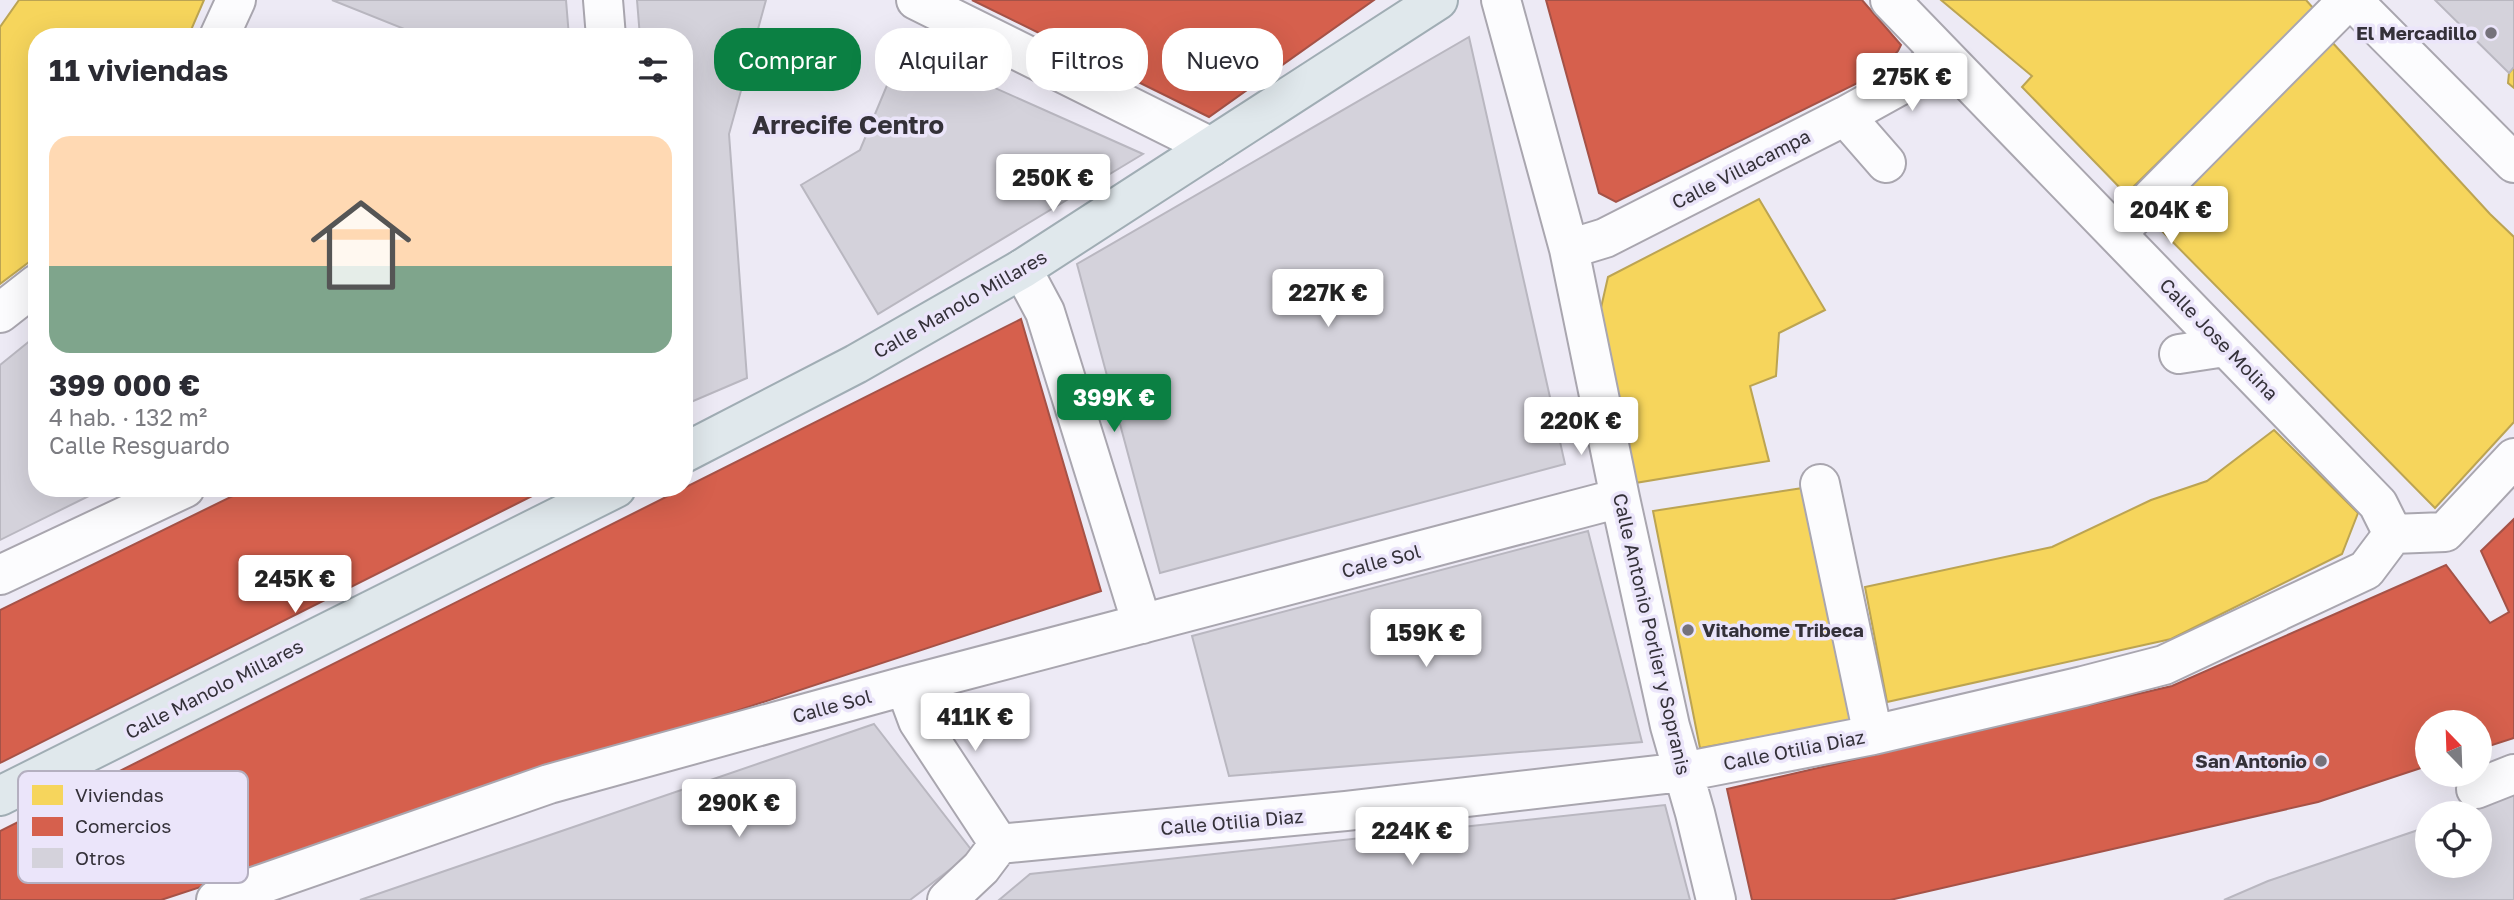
<!DOCTYPE html>
<html lang="es">
<head>
<meta charset="utf-8">
<style>
	:root { --surface:#fff; --page:#f7f7f7; --text:#2b2b33; --muted:#7c7c81; --accent:#0b8043 }
	body { margin:0; font-family:"Golos Text",sans-serif; background:var(--page); color:var(--text); height:100vh; display:flex; flex-direction:column; font-size:26px; white-space:nowrap }
	* { box-sizing:border-box; margin:0 }
	p { font-size:23px; color:var(--muted) }
	.icon { flex:none; width:38px; height:38px; fill:none; stroke:currentColor; stroke-width:2; stroke-linecap:round; stroke-linejoin:round }
	.map { position:relative; flex:1; overflow:hidden }
	.details { position:absolute; left:28px; top:28px; width:665px; height:469px; display:flex; flex-direction:column; background:var(--surface); border-radius:28px; box-shadow:0 7px 28px #0002 }
	.details>* { flex:none }
	.hud { position:absolute; left:714px; top:28px; width:665px; height:63px; display:flex; gap:14px }
	.needle { width:46px; rotate:337deg }
	.buttons { position:absolute; left:2415px; top:710px; display:grid; gap:14px }
	.buttons a { display:grid; place-items:center; width:77px; height:77px; border-radius:50%; background:var(--surface); box-shadow:0 7px 28px #0002; font-size:35px }
	.price { position:absolute; translate:-50% -60px; padding:0 16px; border-radius:7px; background:#fff; color:#222; font-size:23px; line-height:46px; filter:drop-shadow(0 2px 4px #0008) }
	.price::after { content:''; position:absolute; left:50%; top:42px; width:21px; height:16px; margin-left:-10px; background:inherit; clip-path:polygon(0 0,100% 0,50% 100%) }
	.price.selected { background:var(--accent); color:#fff }
	ul { padding:0; list-style:none }
	li { display:grid; align-content:center; gap:14px; height:371px; padding:0 21px }
	li span { display:grid; place-items:center; height:217px; border-radius:21px; color:#555 }
	li>.icon { margin-inline-start:auto }
	span .icon { width:126px; height:126px; fill:#fffc; stroke-width:1 }
	li b { font-size:30px }
	h2 { display:flex; justify-content:space-between; align-items:center; height:84px; padding:0 21px; font-size:30px }
	.pill { padding:0 24px; border-radius:28px; background:var(--surface); box-shadow:0 7px 28px #0002; font-size:24px; line-height:63px }
	.pill.selected { background:var(--accent); color:#fff }
	.map>svg:first-child { display:block }
</style>
</head>
<body>
<div class="map">
<svg width="2514" height="900" viewBox="0 0 2514 900">
	<rect width="100%" height="100%" fill="#edeaf5"/>
	<path fill="#f6d55c" stroke="#bca452" stroke-width="2" d="M19,0H204L188,37H37V256L0,284V27Z
		M1941,0H2306L2314,9L2126,194L2022,87L2032,76Z
		M2331,41L2490,214L2514,237V422L2435,508L2154,223Z
		M2514,67V88L2508,83L2509,73Z
		M1759,199L1825,310L1779,333L1776,376L1750,386L1769,461L1635,483L1598,321L1608,277Z
		M2274,430L2358,513L2342,554L2171,639L1887,702L1865,587L2052,547L2151,500L2207,481Z
		M1803,488L1856,720L1700,748L1653,511Z"/>
	<path fill="#d6604d" stroke="#a55247" stroke-width="2" d="M972,0H1374L1209,117Z
		M1546,0H1862L1901,45L1898,51L1878,73L1616,202L1599,193Z
		M1021,319L1101,591L161,900H0V831Z
		M249,488H548L0,763V610Z
		M2514,519V738L2480,749V723H2427V766L2318,802L1890,900H1752L1727,789L2172,686L2446,565L2490,623L2509,612L2481,551Z"/>
	<path fill="#d4d2db" stroke="#b9b7c0" stroke-width="2" d="M332,0H566L569,37H416L417,34Z
		M637,0H766L729,134L747,378L684,405V37H640Z
		M2435,0H2514V67L2509,73Z
		M1469,37L1565,464L1160,573L1077,264Z
		M903,47L1143,154L878,314L801,185L860,150Z
		M37,335V488H105L0,540V365Z
		M1588,531L1642,742L1229,776L1192,636Z
		M874,724L973,852L910,900H360Z
		M2514,794V900H2224L2268,881L2427,827V866H2480V814H2462Z
		M1665,805L1690,900H999L1030,874Z"/>
	<g fill="none" stroke-linecap="round" stroke-linejoin="round">
		<defs>
			<path id="minor" d="M603,0L606,37
				M916,0L1211,147
				M1501,0L1569,249L1620,498L1670,726L1695,813L1716,900
				M1890,0L2378,504L2393,534
				M2352,0L2514,163
				M219,37L236,0
				M1845,116L1886,163
				M2117,233L2348,0
				M1569,249L1605,238L1845,116L1910,80L1942,55
				M1022,269L1045,312L1142,624
				M0,313L37,284
				M2179,354L2225,347
				M1820,484L1873,735
				M2393,534L2445,532L2514,458
				M0,575L185,488
				M905,686L918,721L999,844
				M2476,789L2514,774
				M999,844L1346,811L1683,772L1873,735L2083,686L2164,665L2366,570L2393,534
				M216,900L549,784L905,686L1620,498
				M947,900L981,868L999,844"/>
			<path id="major" d="M684,453L856,364L1022,269L1438,0
				M0,796L616,488"/>
		</defs>
		<use href="#minor" stroke="#a9a6af" stroke-width="42"/>
		<use href="#major" stroke="#a0adb4" stroke-width="42"/>
		<use href="#minor" stroke="#fcfcfe" stroke-width="38"/>
		<use href="#major" stroke="#e0e8ec" stroke-width="38"/>
	</g>
	<g fill="#75727b" stroke="#ebe5fa" stroke-width="2.5">
		<circle cx="2491" cy="33" r="7"/>
		<circle cx="1688" cy="630" r="7"/>
		<circle cx="2321" cy="761" r="7"/>
	</g>
	<g text-anchor="middle" stroke-width="7" stroke-linejoin="round" paint-order="stroke">
		<g font-size="19" font-weight="bold" fill="#343139" stroke="#ebe5fa" text-anchor="end">
			<text x="2477" y="40">El Mercadillo</text>
			<text x="1702" y="637" text-anchor="start">Vitahome Tribeca</text>
			<text x="2307" y="768">San Antonio</text>
		</g>
		<g font-size="19" fill="#343139" stroke="#ebe5fa">
			<text transform="translate(1741 169) rotate(-27)" y="7">Calle Villacampa</text>
			<text transform="translate(960 304) rotate(-30)" y="7">Calle Manolo Millares</text>
			<text transform="translate(2219 339) rotate(46)" y="7">Calle Jose Molina</text>
			<text transform="translate(1381 561) rotate(-15)" y="7">Calle Sol</text>
			<text transform="translate(1652 634) rotate(77)" y="7">Calle Antonio Porlier y Sopranis</text>
			<text transform="translate(214 689) rotate(-27)" y="7">Calle Manolo Millares</text>
			<text transform="translate(832 706) rotate(-15)" y="7">Calle Sol</text>
			<text transform="translate(1794 750) rotate(-11)" y="7">Calle Otilia Diaz</text>
			<text transform="translate(1232 822) rotate(-5)" y="7">Calle Otilia Diaz</text>
		</g>
		<g font-size="26" font-weight="bold" fill="#343139" stroke="#ebe5fa">
			<text x="848" y="134">Arrecife Centro</text>
		</g>
	</g>
	<rect x="18" y="771" width="230" height="112" rx="10" fill="#ebe5fa" stroke="#b4afc0" stroke-width="2"/>
	<rect x="32" y="785" width="31" height="20" fill="#f6d55c"/>
	<rect x="32" y="817" width="31" height="19" fill="#d6604d"/>
	<rect x="32" y="848" width="31" height="20" fill="#d4d2db"/>
	<g font-size="19" fill="#343139">
		<text x="75" y="802">Viviendas</text>
		<text x="75" y="833">Comercios</text>
		<text x="75" y="865">Otros</text>
	</g>
</svg>
<div class="buttons">
<a><svg class="needle" viewBox="-14 -14 28 28"><path d="M0-13l5 13h-10z" fill="#e53935"/><path d="M0 13l5-13h-10z" fill="#7c7c81"/></svg></a>
<a><svg class="icon" aria-label="locate" viewBox="0 0 24 24"><circle cx="12" cy="12" r="6"/><path d="M12 2v4M12 18v4M2 12h4M18 12h4"/></svg></a>
</div>
<b class="price" style="left:1912px;top:113px">275K €</b>
<b class="price" style="left:1053px;top:214px">250K €</b>
<b class="price" style="left:2171px;top:246px">204K €</b>
<b class="price" style="left:1328px;top:329px">227K €</b>
<b class="price selected" style="left:1114px;top:434px">399K €</b>
<b class="price" style="left:1581px;top:457px">220K €</b>
<b class="price" style="left:295px;top:615px">245K €</b>
<b class="price" style="left:1426px;top:669px">159K €</b>
<b class="price" style="left:975px;top:753px">411K €</b>
<b class="price" style="left:739px;top:839px">290K €</b>
<b class="price" style="left:1412px;top:867px">224K €</b>
<div class="hud">
<a class="pill selected">Comprar</a>
<a class="pill">Alquilar</a>
<a class="pill">Filtros</a>
<a class="pill">Nuevo</a>
</div>
<section class="details">
<h2>11 viviendas<svg class="icon" aria-label="filters" viewBox="0 0 24 24"><path d="M4 7h16M4 17h16"/><circle cx="9" cy="7" r="2"/><circle cx="15" cy="17" r="2"/></svg></h2>
<ul>
<li><span style="background:linear-gradient(#ffd9b3 60%,#7fa58c 0)"><svg class="icon" aria-label="home" viewBox="0 0 24 24"><path d="M3 11l9-7 9 7M6 9v11h12V9"/></svg></span><div><b>399 000 €</b><p>4 hab. · 132 m²</p><p>Calle Resguardo</p></div></li>
</ul>
</section>
</div>
</body>
</html>
